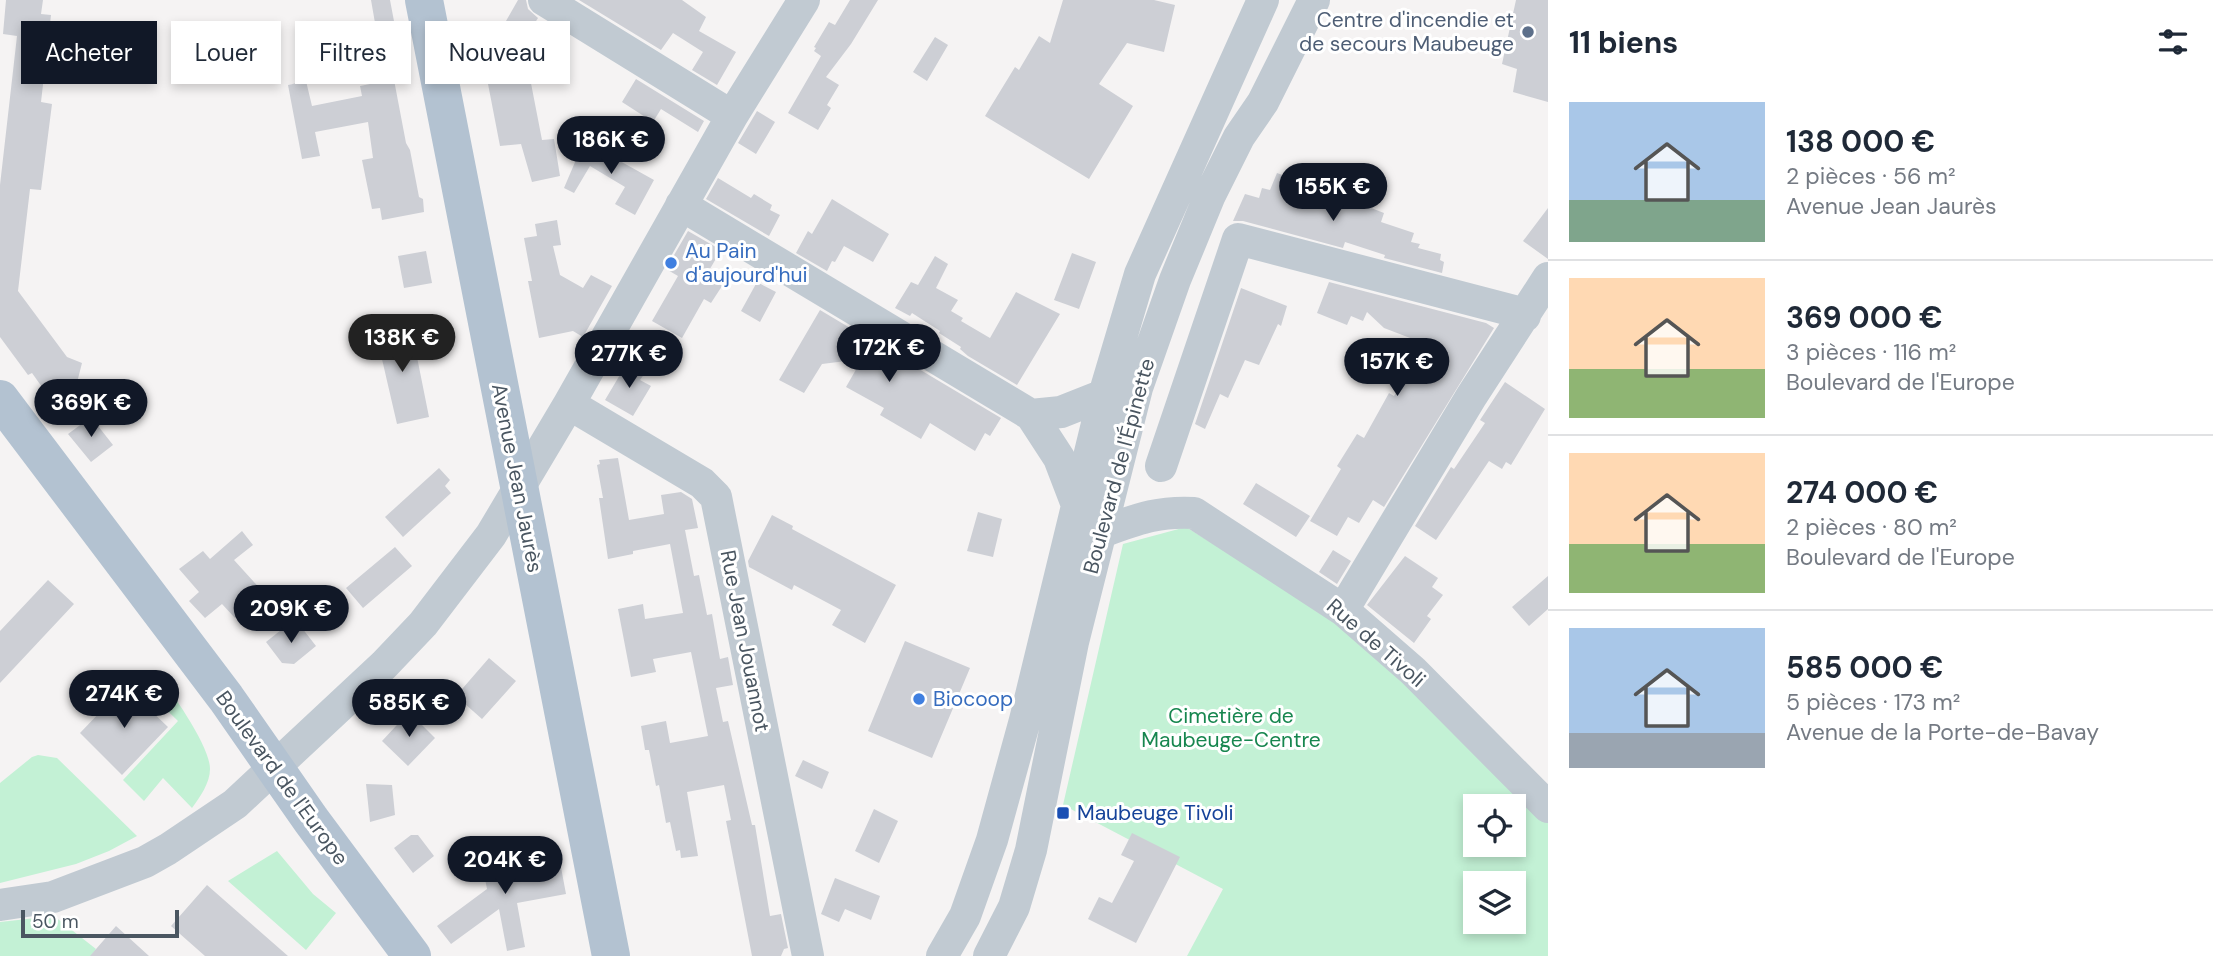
<!DOCTYPE html>
<html lang="fr">
<head>
<meta charset="utf-8">
<style>
	:root { --surface:#fff; --page:#f2f2f3; --text:#1f2937; --muted:#747a83; --line:#e0e1e3; --accent:#111827 }
	body { margin:0; font-family:"DM Sans",sans-serif; background:var(--page); color:var(--text); height:100vh; display:flex; flex-direction:column; font-size:26px; white-space:nowrap }
	* { box-sizing:border-box; margin:0 }
	p { font-size:23px; color:var(--muted) }
	.icon { flex:none; width:38px; height:38px; fill:none; stroke:currentColor; stroke-width:2; stroke-linecap:round; stroke-linejoin:round }
	.map { position:relative; flex:1; overflow:hidden }
	.details { display:flex; flex-direction:column; background:var(--surface); width:665px }
	.details>* { flex:none }
	.hud { position:absolute; left:21px; top:21px; width:665px; height:63px; display:flex; gap:14px }
	.buttons { position:absolute; left:1463px; top:794px; display:grid; gap:14px }
	.buttons a { display:grid; place-items:center; width:63px; height:63px; border-radius:0px; background:var(--surface); box-shadow:0 4px 10px #0003; font-size:35px }
	.scale { position:absolute; left:21px; bottom:18px; width:158px; box-sizing:border-box; padding-left:7px; border:4px solid #4a5661; border-top:0; font-size:19px; line-height:24px; white-space:nowrap; color:#4a5661; -webkit-text-stroke:5px #fff; paint-order:stroke }
	.price { position:absolute; translate:-50% -60px; padding:0 16px; border-radius:24px; background:var(--accent); color:#fff; font-size:23px; line-height:46px; filter:drop-shadow(0 2px 4px #0008) }
	.price::after { content:''; position:absolute; left:50%; top:42px; width:21px; height:16px; margin-left:-10px; background:inherit; clip-path:polygon(0 0,100% 0,50% 100%) }
	.price.on { background:#222; color:#fff }
	ul { padding:0; list-style:none }
	li { display:flex; align-items:center; gap:21px; height:175px; padding:0 21px }
	li+li { border-top:2px solid var(--line) }
	li span { display:grid; place-items:center; flex:none; width:196px; height:140px; border-radius:0px; color:#555 }
	li>.icon { margin-inline-start:auto }
	span .icon { width:84px; height:84px; fill:#fffc; stroke-width:1 }
	li b { font-size:30px }
	h2 { display:flex; justify-content:space-between; align-items:center; height:84px; padding:0 21px; font-size:30px }
	.tag { padding:0 24px; border-radius:0px; background:var(--surface); box-shadow:0 4px 10px #0003; font-size:24px; line-height:63px }
	.tag.on { background:var(--accent); color:#fff }
	main { display:flex; flex:1; min-height:0 }
	.map>svg:first-child { display:block }
</style>
</head>
<body>
<main>
<div class="map">
<svg width="1548" height="956" viewBox="0 0 1548 956">
	<rect width="100%" height="100%" fill="#f5f3f3"/>
	<path fill="#c3f1d5" fill-rule="evenodd" d="M1186,527L1349,628L1548,823V956H1187L1223,889L1063,805L1123,544ZM1475,807H1514V845H1475ZM1475,884H1514V922H1475Z
		M159,673C172,695 210,745 210,769C210,783 200,797 192,808L163,778L144,801L123,780L178,721L144,688Z
		M38,755L57,758L137,836L109,851L76,864L0,883V783L32,757Z
		M277,851L313,894L336,913L306,950L228,881Z
		M54,916L96,949L91,956H0V922Z"/>
	<path fill="#cdcfd5" d="M6,0H43L41,14L51,15L41,102L52,104L41,190L30,189L18,291L67,357L82,363L67,422L32,373L28,375L0,337V185L17,36L3,34Z
		M371,0H390L397,37L402,36L407,61L391,64L406,143L410,150L419,197L423,199L424,212L382,220L380,208L372,209L362,160L373,158L368,122L315,132L320,156L302,159L288,85L306,81L312,106L362,96L360,86L370,84L363,43L378,40Z
		M518,0H526L528,9L538,18L523,42L542,140L554,139L560,176L532,182L521,144L500,146L477,27L506,21Z
		M579,0H682L706,17L699,31L736,52L717,85L692,70L703,52L673,33L661,50Z
		M850,0H878L851,44L826,77L839,85L827,105L831,108L818,130L788,113L821,56L814,51L816,48L814,47L829,22L835,25Z
		M1063,0H1154L1175,5L1164,52L1127,43L1099,84L1133,106L1089,179L985,116L1015,67L1019,70L1039,36L1050,43Z
		M1516,0H1548V102L1513,92L1517,69L1502,64Z
		M935,37L948,45L927,81L913,72Z
		M636,79L704,121L698,132L661,109L653,122L622,102Z
		M757,111L775,122L756,154L738,143Z
		M584,141L654,180L635,215L615,204L625,187L590,166L574,193L564,188Z
		M1277,173L1293,179L1291,184L1353,201L1384,213L1381,222L1414,233L1411,242L1420,244L1418,248L1441,254L1440,260L1444,262L1442,273L1384,258L1385,255L1345,242L1343,248L1243,221H1233L1245,194L1259,198L1262,188L1270,190Z
		M718,178L751,198L754,194L772,205L770,210L780,215L769,236L706,199Z
		M832,199L889,234L873,262L844,246L835,262L832,261L827,271L796,253L808,231L812,234Z
		M1548,208V259L1523,241Z
		M557,220L561,245L553,246L560,275L583,288L591,275L612,286L583,337L573,331L539,338L528,281H532L524,238L537,236L535,224Z
		M688,231L721,250L707,274L724,283L711,303L704,299L682,338L652,321L678,276L666,269Z
		M426,251L432,283L404,288L398,256Z
		M1072,253L1096,262L1079,309L1054,300Z
		M935,256L948,264L936,288L958,300L951,311L963,318L961,321L990,338L1016,292L1060,314L1017,385L968,356L960,349L961,347L939,333L940,331L912,313L910,316L895,308L911,282L918,285Z
		M757,282L776,292L760,322L741,311Z
		M1329,282L1486,323L1494,328L1384,507L1373,500L1359,523L1348,517L1337,536L1310,521L1341,469L1337,466L1357,434L1364,438L1389,393L1394,396L1422,351L1415,349L1418,341L1384,328L1367,312L1363,321L1351,316L1347,325L1317,313Z
		M1241,288L1287,306L1281,326L1278,324L1259,365L1245,360L1228,398L1220,394L1205,429L1195,424Z
		M820,310L1001,418L990,436L985,433L975,451L930,423L921,439L880,415L884,408L846,387L862,359L822,364L804,393L779,380Z
		M402,324L404,338L413,337L429,417L397,424L375,329Z
		M627,363L645,373L640,380L651,386L633,416L605,400Z
		M1505,382L1545,409L1511,465L1506,462L1502,469L1489,461L1436,540L1415,526L1451,467L1454,469L1485,423L1480,420Z
		M91,417L113,445L91,462L68,434Z
		M618,458L629,520L664,514L661,495L681,492L692,499L698,528L685,530L694,576L699,575L707,615L712,614L720,659L728,657L733,685L716,688L723,722L728,721L752,825H755L770,916L781,914L788,948L784,949L781,956H752L726,821L731,820L724,785L687,792L698,856L681,858L680,850L676,851L670,822L666,823L659,785L656,786L649,750H645L641,726L666,721L670,743L708,736L691,652L653,659L656,672L631,677L618,609L643,604L645,619L683,613L670,544L633,551V554L608,559L599,498H603L597,465L600,464L599,460Z
		M439,468L450,480L445,486L451,493L403,537L385,517Z
		M1256,483L1310,516L1296,537L1243,504Z
		M978,512L1002,519L993,557L967,551Z
		M772,515L793,526L792,529L896,585L865,643L832,625L841,610L794,585L792,590L749,567L748,561Z
		M242,531L253,545L234,560L264,593L235,618L222,604L205,618L189,601L199,592L179,569L203,551L210,559Z
		M395,547L412,566L363,608L346,588Z
		M1333,550L1351,561L1337,584L1319,572Z
		M1405,556L1438,578L1432,587L1443,595L1427,616L1431,619L1414,643L1367,605Z
		M1548,576V609L1529,626L1512,607Z
		M48,580L74,604L0,683V631Z
		M286,626L302,628L316,646L294,664L282,663L266,642Z
		M905,641L970,668L932,758L868,731Z
		M489,658L516,681L482,719L456,696Z
		M125,686L168,727L122,775L80,733Z
		M409,712L435,738L408,766L382,741Z
		M803,760L829,772L822,789L795,776Z
		M366,784L392,785L395,815L370,822Z
		M874,809L898,821L879,863L855,851Z
		M1132,833L1180,857L1136,943L1088,919L1099,897L1112,903L1134,861L1121,855Z
		M411,835H418L434,856L413,873L394,848Z
		M505,843L511,871L560,862L566,894L517,903L525,947L507,951L499,909L451,944L437,926L487,889L479,848Z
		M835,878L880,896L871,920L845,909L839,922L821,914Z
		M207,885L288,956H205L171,926Z
		M116,926L149,956H90Z"/>
	<g fill="none" stroke-linecap="round" stroke-linejoin="round">
		<path stroke="#c1cad2" stroke-width="32" d="M544,0L732,116
			M681,205L1031,415L1059,458L1077,505
			M569,404L702,483L716,497L808,956
			M1031,415L1061,412L1104,395
			M1161,466L1238,239L1514,311L1525,316
			M1099,533C1136,520 1155,511 1194,513L1343,610L1413,671L1548,807
			M1343,610L1471,397L1548,278
			M0,905L53,897L145,862L168,849L235,804L384,665L423,624L491,535L569,404L732,116L804,0
			M942,956L965,916L992,840L1025,720L1104,395L1140,274L1263,0
			M989,956L1014,907L1031,850L1073,642L1137,388L1175,280L1210,195L1239,137L1263,102L1314,0"/>
		<path stroke="#b3c2d1" stroke-width="38" d="M424,0L611,956
			M0,399L226,698L311,820L412,956"/>
	</g>
	<circle fill="#5c6f8a" stroke="#fff" stroke-width="2.5" cx="1528" cy="32" r="7"/>
	<g fill="#3f7fe0" stroke="#fff" stroke-width="2.5">
		<circle cx="671" cy="263" r="7"/>
		<circle cx="919" cy="699" r="7"/>
	</g>
	<rect fill="#1a4fb4" stroke="#fff" stroke-width="2.5" x="1056" y="806" width="14" height="14" rx="3.5"/>
	<g text-anchor="middle" stroke-width="6" stroke-linejoin="round" paint-order="stroke">
		<g font-size="21" fill="#4e5e75" stroke="#fff" text-anchor="end">
			<text x="1514" y="27">Centre d'incendie et<tspan x="1514" dy="24">de secours Maubeuge</tspan></text>
		</g>
		<g font-size="21" fill="#366cbe" stroke="#fff" text-anchor="start">
			<text x="685" y="258">Au Pain<tspan x="685" dy="24">d'aujourd'hui</tspan></text>
			<text x="933" y="706">Biocoop</text>
		</g>
		<g font-size="21" fill="#4a5661" stroke="#fff">
			<text transform="translate(1119 466) rotate(-75)" y="7">Boulevard de l'Épinette</text>
			<text transform="translate(517 478) rotate(79)" y="7">Avenue Jean Jaurès</text>
			<text transform="translate(745 641) rotate(79)" y="7">Rue Jean Jouannot</text>
			<text transform="translate(1376 643) rotate(41)" y="7">Rue de Tivoli</text>
			<text transform="translate(282 778) rotate(54)" y="7">Boulevard de l'Europe</text>
		</g>
		<g font-size="21" fill="#17864f" stroke="#fff">
			<text x="1231" y="723">Cimetière de<tspan x="1231" dy="24">Maubeuge-Centre</tspan></text>
		</g>
		<g font-size="21" fill="#164399" stroke="#fff" text-anchor="start">
			<text x="1077" y="820">Maubeuge Tivoli</text>
		</g>
	</g>
</svg>
<div class="buttons">
<a><svg class="icon" aria-label="locate" viewBox="0 0 24 24"><circle cx="12" cy="12" r="6"/><path d="M12 2v4M12 18v4M2 12h4M18 12h4"/></svg></a>
<a><svg class="icon" aria-label="layers" viewBox="0 0 24 24"><path d="M12 4l9 5-9 5-9-5zM3 14l9 5 9-5"/></svg></a>
</div>
<div class="scale">50 m</div>
<b class="price" style="left:611px;top:176px">186K €</b>
<b class="price" style="left:1333px;top:223px">155K €</b>
<b class="price on" style="left:402px;top:374px">138K €</b>
<b class="price" style="left:889px;top:384px">172K €</b>
<b class="price" style="left:629px;top:390px">277K €</b>
<b class="price" style="left:1397px;top:398px">157K €</b>
<b class="price" style="left:91px;top:439px">369K €</b>
<b class="price" style="left:291px;top:645px">209K €</b>
<b class="price" style="left:124px;top:730px">274K €</b>
<b class="price" style="left:409px;top:739px">585K €</b>
<b class="price" style="left:505px;top:896px">204K €</b>
<div class="hud">
<a class="tag on">Acheter</a>
<a class="tag">Louer</a>
<a class="tag">Filtres</a>
<a class="tag">Nouveau</a>
</div>
</div>
<section class="details">
<h2>11 biens<svg class="icon" aria-label="filters" viewBox="0 0 24 24"><path d="M4 7h16M4 17h16"/><circle cx="9" cy="7" r="2"/><circle cx="15" cy="17" r="2"/></svg></h2>
<ul>
<li><span style="background:linear-gradient(#a9c7e8 70%,#7fa58c 0)"><svg class="icon" aria-label="home" viewBox="0 0 24 24"><path d="M3 11l9-7 9 7M6 9v11h12V9"/></svg></span><div><b>138 000 €</b><p>2 pièces · 56 m²</p><p>Avenue Jean Jaurès</p></div></li>
<li><span style="background:linear-gradient(#ffd9b3 65%,#8fb573 0)"><svg class="icon" aria-label="home" viewBox="0 0 24 24"><path d="M3 11l9-7 9 7M6 9v11h12V9"/></svg></span><div><b>369 000 €</b><p>3 pièces · 116 m²</p><p>Boulevard de l'Europe</p></div></li>
<li><span style="background:linear-gradient(#ffd9b3 65%,#8fb573 0)"><svg class="icon" aria-label="home" viewBox="0 0 24 24"><path d="M3 11l9-7 9 7M6 9v11h12V9"/></svg></span><div><b>274 000 €</b><p>2 pièces · 80 m²</p><p>Boulevard de l'Europe</p></div></li>
<li><span style="background:linear-gradient(#a9c7e8 75%,#9aa5b1 0)"><svg class="icon" aria-label="home" viewBox="0 0 24 24"><path d="M3 11l9-7 9 7M6 9v11h12V9"/></svg></span><div><b>585 000 €</b><p>5 pièces · 173 m²</p><p>Avenue de la Porte-de-Bavay</p></div></li>
</ul>
</section>
</main>
</body>
</html>
